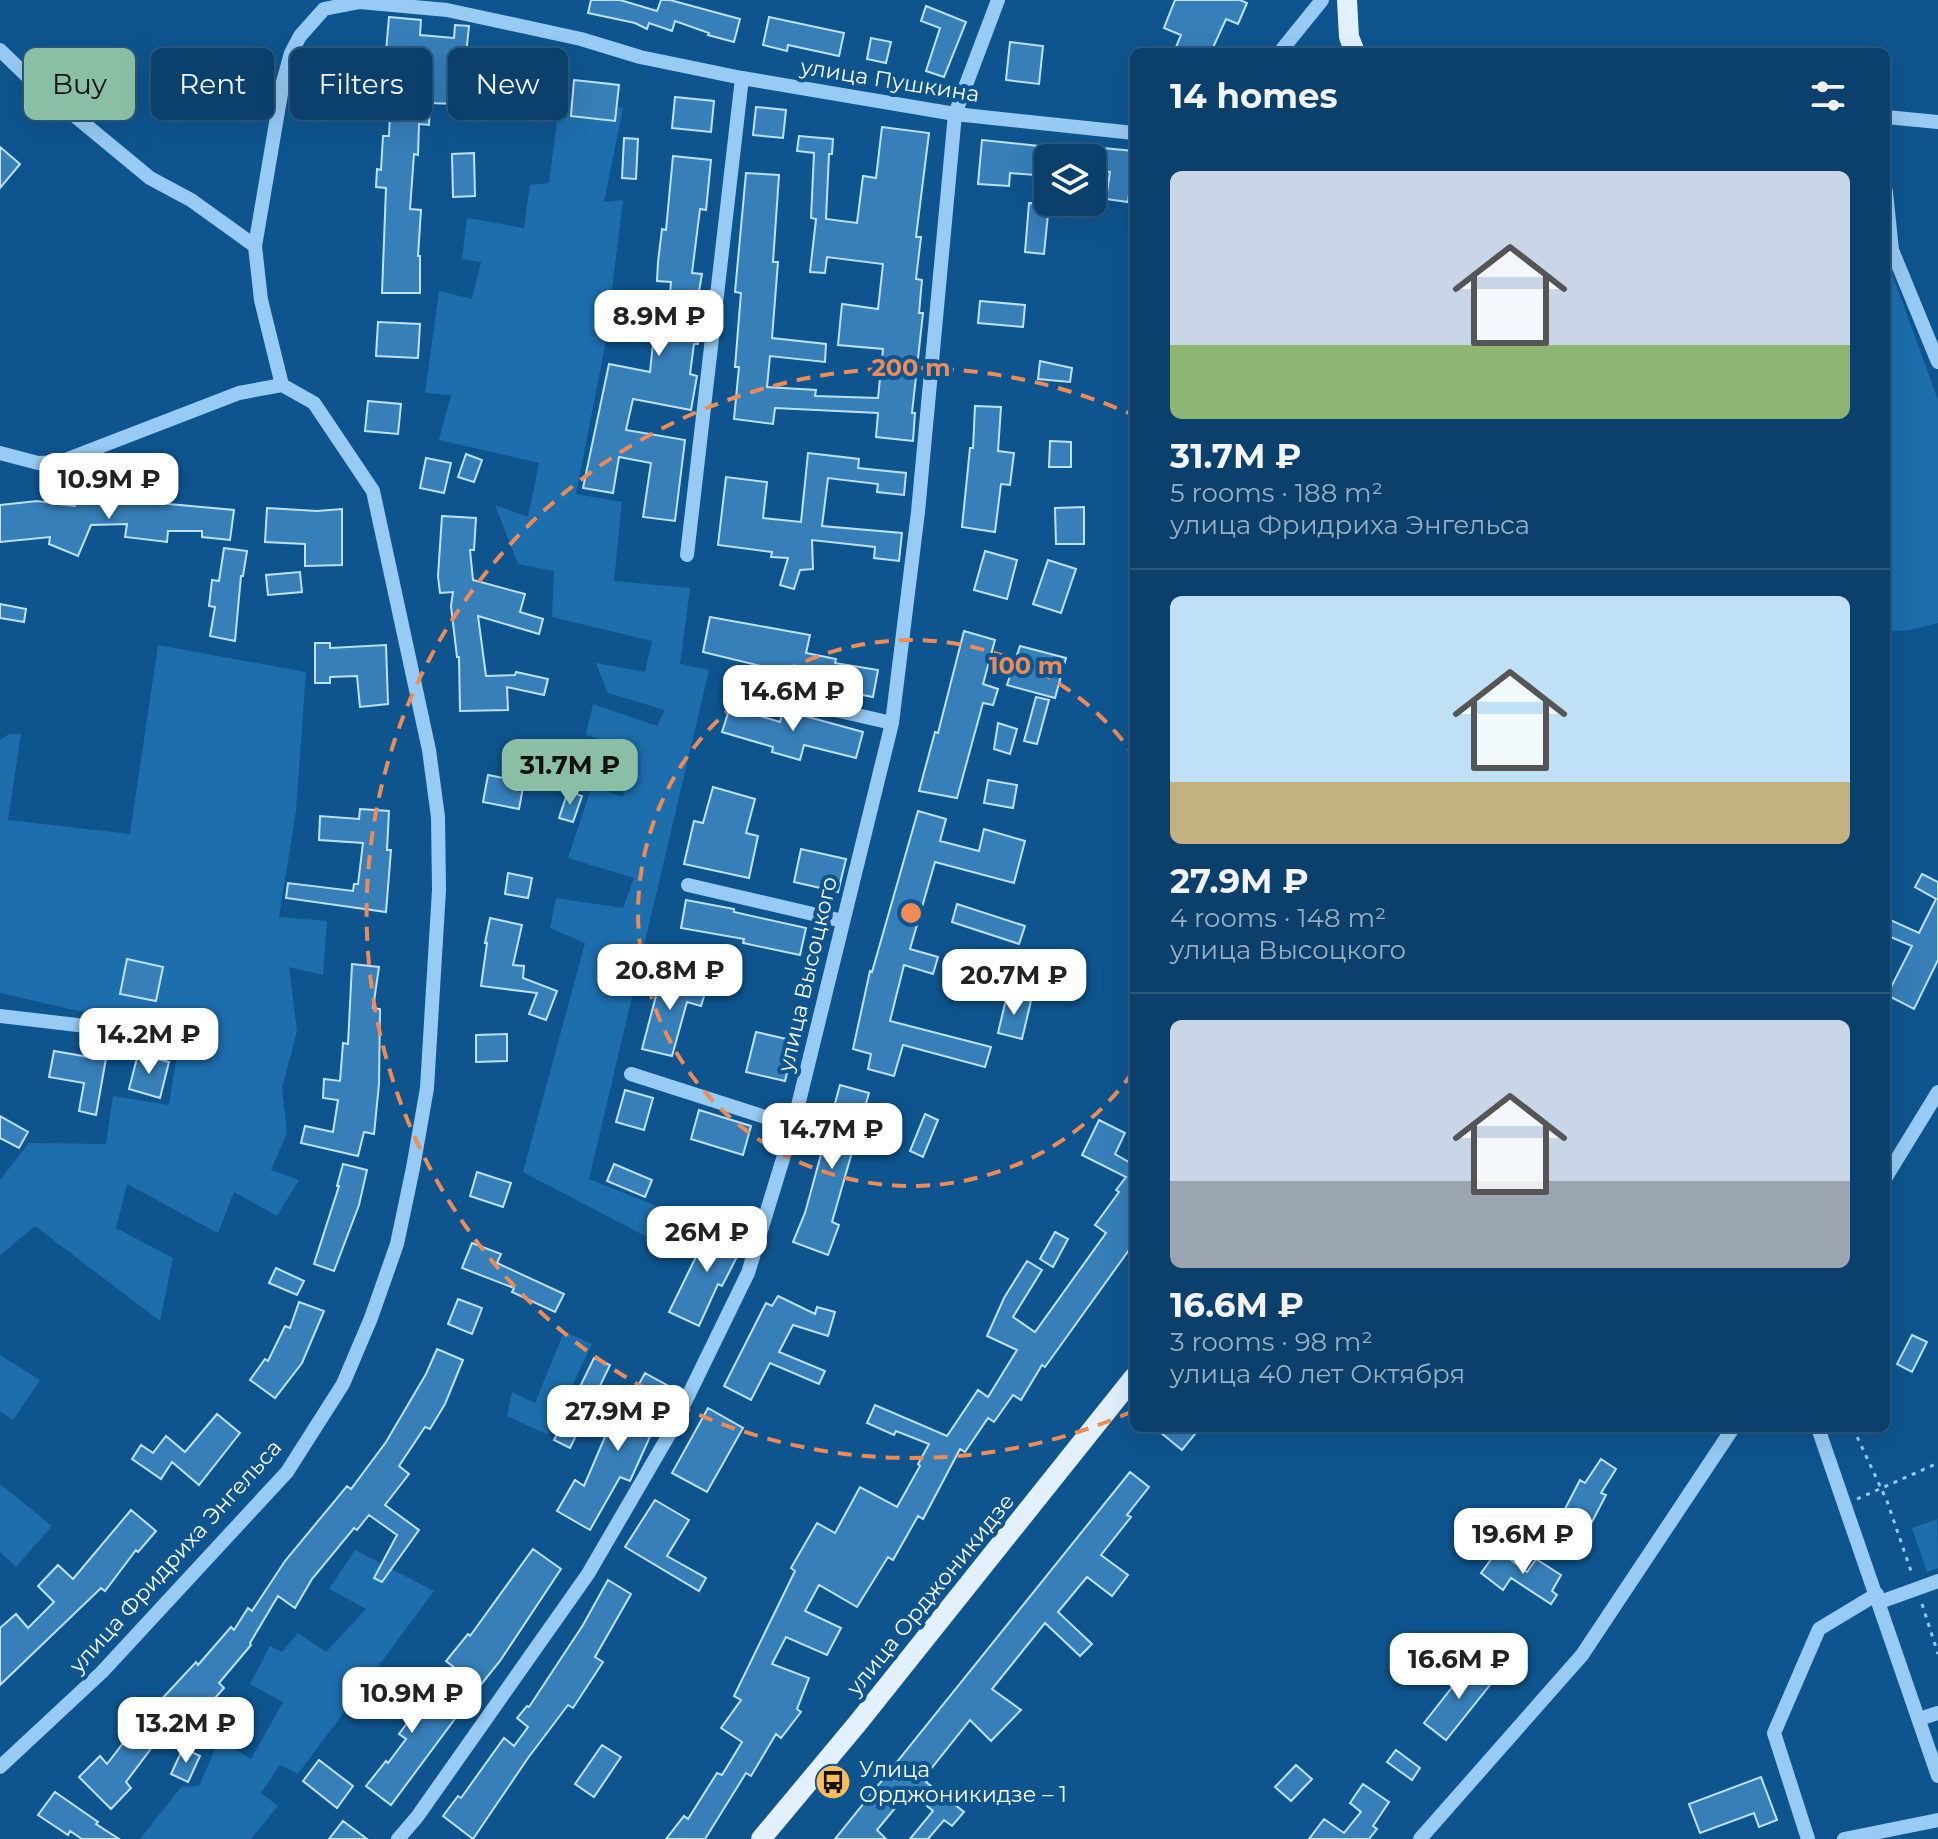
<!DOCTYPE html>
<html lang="en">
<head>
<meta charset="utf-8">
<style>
	:root { --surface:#0a406b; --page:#184b73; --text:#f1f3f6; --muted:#99afc1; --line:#2a597e; --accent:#8abfa5 }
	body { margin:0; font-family:Montserrat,sans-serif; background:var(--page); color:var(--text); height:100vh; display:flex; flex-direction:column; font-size:30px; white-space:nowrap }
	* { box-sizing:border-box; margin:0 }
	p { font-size:26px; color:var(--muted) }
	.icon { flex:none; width:44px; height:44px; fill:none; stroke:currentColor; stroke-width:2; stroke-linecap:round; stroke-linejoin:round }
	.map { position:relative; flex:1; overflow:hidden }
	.drawer { position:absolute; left:1130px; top:48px; width:760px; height:1384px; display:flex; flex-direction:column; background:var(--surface); border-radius:12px; box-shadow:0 8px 32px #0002,0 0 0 2px var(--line) }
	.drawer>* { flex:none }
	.top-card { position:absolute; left:24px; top:48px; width:760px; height:72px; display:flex; gap:16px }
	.controls { position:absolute; left:1034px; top:144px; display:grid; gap:16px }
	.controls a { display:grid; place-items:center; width:72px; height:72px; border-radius:12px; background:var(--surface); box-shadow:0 8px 32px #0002,0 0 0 2px var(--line); font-size:40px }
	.price { position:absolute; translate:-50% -68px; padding:0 18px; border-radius:16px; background:#fff; color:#222; font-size:26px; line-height:52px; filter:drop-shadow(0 2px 4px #0008) }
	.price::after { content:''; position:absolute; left:50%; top:48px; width:24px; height:18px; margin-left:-12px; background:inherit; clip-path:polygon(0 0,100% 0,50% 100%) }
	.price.on { background:var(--accent); color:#111 }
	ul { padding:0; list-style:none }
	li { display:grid; align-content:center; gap:16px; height:424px; padding:0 40px }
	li+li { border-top:2px solid var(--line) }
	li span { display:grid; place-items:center; height:248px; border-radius:12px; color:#555 }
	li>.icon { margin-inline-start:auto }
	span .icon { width:144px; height:144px; fill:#fffc; stroke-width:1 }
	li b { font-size:34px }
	h2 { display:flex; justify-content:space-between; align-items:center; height:96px; padding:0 40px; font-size:34px }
	.pill { padding:0 28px; border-radius:12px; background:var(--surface); box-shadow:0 8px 32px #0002,0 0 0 2px var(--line); font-size:28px; line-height:72px }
	.pill.on { background:var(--accent); color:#111 }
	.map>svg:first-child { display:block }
</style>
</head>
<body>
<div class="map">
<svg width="1938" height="1839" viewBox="0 0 1938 1839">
	<rect width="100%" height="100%" fill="#0e558f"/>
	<path fill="#1d6ead" d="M560,98L623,108L604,202L623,200L605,346L576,494L622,502L614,581L690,588L680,664L709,670L589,1179L659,1207L647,1237L523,1172L585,943L550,928L556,898L623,908L634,878L568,858L592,786L623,797L635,750L586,735L593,704L657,726L665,710L608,693L596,663L645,672L652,641L552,617L554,571L518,564L495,505L528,517L539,463L439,440L451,395L425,393L439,291L472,299L481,262L462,259L467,218L524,228L530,185L549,183Z
		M1886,257L1938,400V623L1910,630L1886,632Z
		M158,645L306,672L296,811L279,917L327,921L323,975L289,967L297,1031L282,1088L287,1133L271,1170L299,1180L277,1216L234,1192L218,1233L127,1184L116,1228L173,1258L160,1321L35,1226L0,1255V1180L29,1143L106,1144L113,1096L169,1105L180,1034L0,993V740L9,734H21L8,820L130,834Z
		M564,1332L592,1344L548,1435L507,1416L512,1392L535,1403Z
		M0,1355L40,1380L13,1420L0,1411Z
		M0,1484L52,1526L16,1567L0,1552Z
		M1937,1519L1938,1568L1927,1572L1912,1528Z
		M355,1550L434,1591L298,1774L280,1765L261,1793L278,1806L251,1839H140L181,1787L199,1786L219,1740L251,1759L283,1702L250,1684L270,1646L282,1652L298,1633L326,1652L366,1609L329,1589Z"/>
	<path fill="#367fb9" stroke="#bee2fe" stroke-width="2" d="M591,0H620L657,11L661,0H670L740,19L734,42L708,35L709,33L675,21L672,31L649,23L647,29L635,23L588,13Z
		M1175,0H1240L1247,3L1238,24L1226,19L1211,52H1174L1181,35L1164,28Z
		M926,6L966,22L944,77L926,71L940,28L921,21Z
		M389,17L421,20L420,35L454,38L455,25L469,26L464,74L483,76L481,105L430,103L429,125L419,124L418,155L414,154L410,209L421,210L418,256H420V293H382L386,188L376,187L377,169L381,170L383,136H389L391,87L383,86Z
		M769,17L844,33L839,56L788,45L787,51L763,45Z
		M871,38L891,42L886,63L867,59Z
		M1010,42L1043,46L1039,84L1006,80Z
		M574,80L619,85L615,121L571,116Z
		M675,97L714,101L711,132L672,128Z
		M756,107L786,110L783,138L753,135Z
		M882,127L929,133L916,237H921L916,279L922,280L919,313H923L912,413H915L913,441L876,437L878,413L775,408L773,424L734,419L739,367H735L741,293L735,292L746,173L779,175L773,262H778L772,338L826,344L825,362L770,356L767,387L816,390L815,396L878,398L883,349L838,345L842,304L878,309L883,264L827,257L825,273L810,272L816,219L811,218L814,153L797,151L799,136L833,139L832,154H829L826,219L857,223L863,176L876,178Z
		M624,138L638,139L636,179L622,178Z
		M982,140L1048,147V176L1010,173L1009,186L978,184Z
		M0,147L20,164L0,188Z
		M1092,147L1134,151L1128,202L1106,199L1110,172L1092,170Z
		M474,153L475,196L453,197L452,154Z
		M673,156L711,160L706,210L700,209L692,273L702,274L699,291H704L698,344H694L690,374L697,376L691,410L633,399L626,430L685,440L675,521L643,517L651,463L619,457L613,493L583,488L609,364L650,372L653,343L661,344L664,317H668L671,282L657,281L658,262L662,229L666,230Z
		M1029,203L1049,204L1044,254L1025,252Z
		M980,301L1025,305L1023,327L978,323Z
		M378,322L420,324L418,358L376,356Z
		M1040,361L1072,368L1070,382L1038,379Z
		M368,401L401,404L398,434L365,431Z
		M975,406L1001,407L998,451L1014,453L1010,485L1001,484L995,532L962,527L970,448H973Z
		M1050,441L1071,442V467H1049Z
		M808,453L859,459L858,468L906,473L904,495L877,492L878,484L828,478L822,526L902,533L899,561L874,558L875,547L812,540L813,569L800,570L794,589L780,585L788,558L771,557L772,552L718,545L726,477L767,482L763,518L801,522Z
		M466,454L482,460L474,482L458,477Z
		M426,458L451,463L444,493L420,488Z
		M125,500L234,510L230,540L202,537V531H168L167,542L125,537L127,524L91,525L78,556L49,544L50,537L0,542V505L37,501L75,506V502Z
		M1084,507V544H1056L1055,508Z
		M267,508L317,511L342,509V565L305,566V544L265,542Z
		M442,516L476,518L474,550H470L473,580L525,594L520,612L543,619L539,634L478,616L486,676L515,675L516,672L548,679L544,695L507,687L508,710L460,711L459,657H457L451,606L453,592L440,593L438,576Z
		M224,548L247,551L243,576H241L235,641L210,636L215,607L209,606L212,580L219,581Z
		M985,551L1017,560L1007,599L974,590Z
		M1048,560L1076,569L1061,613L1033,604Z
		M300,572L302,592L268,595L266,575Z
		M0,604L26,609L24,622L0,618Z
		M710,617L810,635L806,653L836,659L835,663L878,670L873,697L806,684L807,677L703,652Z
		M964,631L995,640L983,684L998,689L993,705L983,703L957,798L919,791L935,732L938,733Z
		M315,643H330V648L386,645L388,704L360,707L357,676L330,677V683H315Z
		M1020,646L1066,658L1055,698L1007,685Z
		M1036,697L1049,700L1037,744L1024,741Z
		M730,707L780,722L783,710L863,732L856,758L804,745L800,760L772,752L773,747L722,732Z
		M998,723L1017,729L1010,754L994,749Z
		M488,775L524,782L519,809L483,802Z
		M988,780L1017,785L1013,808L984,803Z
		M713,787L755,799L746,833L758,836L749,878L684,864L694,821L703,823Z
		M568,791L582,796L573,822L559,818Z
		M360,809L389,811L387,850H391L386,912L286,898L288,883L353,891L354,884H358L363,843L319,840L320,816L359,819Z
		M918,811L946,819L940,841L979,851L984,829L1025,841L1014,883L935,862L910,949L938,957L933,974L904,965L890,1021L991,1047L985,1067L903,1045L894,1076L868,1069L871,1054L853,1049L870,971L872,972Z
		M801,849L846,859L838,892L794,882Z
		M508,873L532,878L528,898L505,894Z
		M1922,874L1938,882V960L1914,1009L1887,995L1912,946L1886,935V918L1919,933L1936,899L1915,887Z
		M686,900L734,909V912L806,928L800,955L743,943L744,939L681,928Z
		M957,904L1025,926L1019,944L952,922Z
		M490,918L522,925L513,965L524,966L523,978L557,991L546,1020L529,1014L537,993L481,986L487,943H485Z
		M127,959L163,967L156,1001L120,994Z
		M352,964L379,967L373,1008L380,1009L379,1084L374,1134L364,1132L358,1156L301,1143L305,1126L333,1132L338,1100L323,1098L324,1079L340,1081L343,1043L348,1044Z
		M659,972L707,987L701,1006L687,1002L672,1056L642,1049L657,992L652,991Z
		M1007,995L1031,1001L1022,1039L998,1033Z
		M756,1032L795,1041L785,1081L746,1072Z
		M507,1034V1061L476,1062V1035Z
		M92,1044L108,1047L96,1115L79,1111L84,1083L49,1077L54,1051L89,1057Z
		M138,1054L169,1062L160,1098L129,1089Z
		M840,1085L869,1093L832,1222L839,1225L828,1255L793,1242L805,1213Z
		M625,1090L653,1098L644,1130L616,1122Z
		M699,1110L751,1126L743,1155L691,1139Z
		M925,1114L938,1120L923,1157L910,1151Z
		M0,1116L28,1132L19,1148L0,1138Z
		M1099,1120L1125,1133L1115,1154L1134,1165V1243L1045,1367L1042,1365L1021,1400L1013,1395L994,1422L988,1418L965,1452L960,1449L923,1519L918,1516L893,1560L888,1557L857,1607L819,1585L805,1611L841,1628L827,1655L786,1637L772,1664L809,1678L797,1709L801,1712L781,1738L776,1734L751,1776L746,1773L705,1839H666L684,1816L688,1819L717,1773L722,1775L742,1742L721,1728L741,1700L734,1696L795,1571L791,1568L817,1523L835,1533L860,1487L897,1507L920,1466L918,1464L929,1444L896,1431L894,1435L867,1423L875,1405L947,1436L978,1390L988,1397L1017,1350L987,1336L1004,1298L1027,1261L1042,1270L1013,1317L1035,1332L1106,1233L1095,1225L1119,1192L1116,1190L1126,1177L1082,1155Z
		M343,1164L367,1170L359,1205L334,1271L314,1264L339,1186H337Z
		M614,1164L652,1180L645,1197L607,1181Z
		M477,1172L511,1183L503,1207L470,1196Z
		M712,1224L745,1241L722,1286L718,1284L699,1326L669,1312Z
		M1055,1232L1068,1239L1053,1267L1040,1259Z
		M472,1243L501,1254L497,1263L564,1294L555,1312L512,1292L514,1288L462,1268Z
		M276,1268L304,1281L297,1295L269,1283Z
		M778,1296L815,1314L817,1307L835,1312L828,1336L793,1325L779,1352L825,1371L819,1384L770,1363L751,1400L724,1386L766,1303L772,1306Z
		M458,1299L482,1308L472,1334L448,1324Z
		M299,1302L324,1311L302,1363L275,1398L250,1380L265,1359L268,1361L285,1326L290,1328Z
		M1912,1335L1927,1342L1912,1372L1897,1364Z
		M437,1349L463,1360L445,1404L430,1429L425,1427L399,1466L409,1474L385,1505L419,1530L382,1582L374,1578L397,1535L369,1515L357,1530L354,1528L312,1579L295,1608L278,1596L250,1643L251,1645L219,1683L224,1688L197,1718L192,1713L169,1740L162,1734L126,1782L131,1788L111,1809L79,1777L100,1756L107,1764L134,1729L196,1662L198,1665L231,1627L234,1630L248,1608L252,1611L285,1561L347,1486L351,1489L386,1442L426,1374Z
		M594,1358L610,1365L570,1448L554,1440Z
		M645,1373L672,1388L630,1481L620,1477L590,1530L557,1511L575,1480L584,1486L613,1418L619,1420Z
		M708,1408L743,1428L707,1492L672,1473Z
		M217,1414L240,1433L199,1485L172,1462L161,1479L132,1459L141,1445L153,1453L166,1436L185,1452Z
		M1155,1428H1200L1182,1450Z
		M1601,1459L1616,1469L1601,1493L1606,1495L1580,1545L1554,1530L1580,1480L1585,1483Z
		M1130,1472L1149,1487L1127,1515L1131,1517L1101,1555L1128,1575L1112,1596L1087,1577L1058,1612L1092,1644L1080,1656L1045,1623L992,1689L1021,1710L991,1741L970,1720L927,1774L930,1777L926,1782L964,1812L952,1826L944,1820L928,1839H910L933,1811L909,1791L877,1830L886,1839H835Z
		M655,1500L689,1520L667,1556L706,1578L699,1591L625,1547Z
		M131,1510L156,1531L138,1552L136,1550L105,1591L101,1588L0,1685V1628L16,1614L28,1628L54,1602L38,1586L58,1565L73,1579Z
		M533,1549L561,1569L500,1661L479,1687L446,1661L468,1634L470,1636Z
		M1498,1550L1527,1572L1536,1559L1561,1575L1552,1591L1557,1595L1551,1604L1511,1578L1503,1590L1481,1573Z
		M608,1580L631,1594L595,1657L603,1662L573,1708L568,1705L528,1758L473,1839L443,1816L458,1796L461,1798L504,1738L514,1746L528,1727L517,1718L527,1706L529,1707L583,1625Z
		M1472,1662L1494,1680L1446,1740L1424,1723Z
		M391,1676L425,1698L434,1686L463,1708L391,1805L366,1786L386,1761L388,1763L406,1739L399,1734L410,1719L377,1698Z
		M602,1745L621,1757L594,1797L575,1784Z
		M183,1748L200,1756L188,1782L171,1774Z
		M1396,1750L1420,1768L1412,1780L1387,1762Z
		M319,1760L353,1786L337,1808L303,1781Z
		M1296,1765L1312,1779L1291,1801L1275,1787Z
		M1761,1777L1777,1820L1759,1827L1754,1813L1700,1833L1689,1804Z
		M1363,1784L1389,1802L1373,1826L1377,1829L1369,1839H1309L1324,1819L1344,1833L1361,1812L1350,1803Z
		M55,1792L98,1822L96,1824L119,1839H82L70,1831L68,1835L38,1815Z
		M343,1821L367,1839H329Z"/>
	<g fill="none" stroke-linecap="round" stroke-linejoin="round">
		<path stroke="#97cbf4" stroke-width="3" stroke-dasharray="4 6" stroke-linecap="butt" d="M1853,1428L1887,1501L1912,1574
			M1857,1499L1938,1463
			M1922,1604L1938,1654"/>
		<path stroke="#97cbf4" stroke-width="14" d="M0,50L29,78L150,178L191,200L255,246L261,300L282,385L314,403L373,491L429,750L438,817L439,890L427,1088L413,1168L397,1244L371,1318L343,1384L287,1472L102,1672L0,1767
			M1280,52L1322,0
			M1886,117L1938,122
			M1886,192L1892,250L1938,362
			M255,246L283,82L291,53L300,36L324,9L360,2L447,10L581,39L640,57L742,78L955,114L1134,133
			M0,453L38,463L60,462L239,393L282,385
			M687,555L742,78
			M734,687L892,723
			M688,885L843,921
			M0,1016L146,1033
			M631,1074L793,1126
			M1886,1177L1938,1092
			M1818,1428L1938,1776
			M1880,1602L1938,1581
			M1919,1719L1938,1713
			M398,1839L417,1817L588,1574L670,1433L748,1273L793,1126L892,723L918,512L955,114L998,0
			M1420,1839L1582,1655L1733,1428
			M1808,1839L1774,1733L1819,1629L1877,1594
			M1844,1839L1938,1820"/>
		<path stroke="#e3f1ff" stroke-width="20" d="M1347,0L1349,37L1355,52
			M761,1839L857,1724L1134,1377"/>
	</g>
	<g fill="none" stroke="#ef8b55" stroke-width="4" stroke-dasharray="14 10">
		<path d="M1133 1072A273 273 0 1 1 1133 754"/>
		<path d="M1133 1411A545 545 0 1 1 1133 415"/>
	</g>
	<defs>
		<symbol id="bus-disc" viewBox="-11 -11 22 22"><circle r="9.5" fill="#ffbd59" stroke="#0e558f"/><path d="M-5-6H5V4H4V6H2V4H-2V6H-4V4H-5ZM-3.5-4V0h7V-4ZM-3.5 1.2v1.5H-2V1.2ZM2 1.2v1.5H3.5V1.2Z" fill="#111"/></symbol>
	</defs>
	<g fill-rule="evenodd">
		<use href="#bus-disc" x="813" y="1762" width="40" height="40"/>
	</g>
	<g text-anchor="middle" stroke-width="8" stroke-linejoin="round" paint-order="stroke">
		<g font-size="22" fill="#fff" stroke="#0e558f">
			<text transform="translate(890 80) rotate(9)" y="8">улица Пушкина</text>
			<text transform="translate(807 974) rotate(-77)" y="8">улица Высоцкого</text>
			<text transform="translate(175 1556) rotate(-48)" y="8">улица Фридриха Энгельса</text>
			<text transform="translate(930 1594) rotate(-51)" y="8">улица Орджоникидзе</text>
		</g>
		<g font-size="22" fill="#fff" stroke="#0e558f" text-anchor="start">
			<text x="859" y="1777">Улица<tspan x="859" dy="25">Орджоникидзе – 1</tspan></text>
		</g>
	</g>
	<circle cx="911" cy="913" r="12" fill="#ef8b55" stroke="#0e558f" stroke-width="4"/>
	<g font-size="24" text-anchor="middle" font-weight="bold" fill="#ef8b55" stroke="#0e558f" stroke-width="8" stroke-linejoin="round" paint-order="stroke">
		<text x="911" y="376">200 m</text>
		<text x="1026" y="674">100 m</text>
	</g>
</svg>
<div class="controls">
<a><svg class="icon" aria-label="layers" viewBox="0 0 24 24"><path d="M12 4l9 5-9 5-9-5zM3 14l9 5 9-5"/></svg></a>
</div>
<b class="price" style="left:659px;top:358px">8.9M ₽</b>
<b class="price" style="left:109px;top:521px">10.9M ₽</b>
<b class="price" style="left:793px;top:733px">14.6M ₽</b>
<b class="price on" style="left:570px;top:807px">31.7M ₽</b>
<b class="price" style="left:670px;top:1012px">20.8M ₽</b>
<b class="price" style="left:1014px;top:1017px">20.7M ₽</b>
<b class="price" style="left:149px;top:1076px">14.2M ₽</b>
<b class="price" style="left:832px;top:1171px">14.7M ₽</b>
<b class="price" style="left:707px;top:1274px">26M ₽</b>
<b class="price" style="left:618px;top:1453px">27.9M ₽</b>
<b class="price" style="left:1523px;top:1576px">19.6M ₽</b>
<b class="price" style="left:1459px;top:1701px">16.6M ₽</b>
<b class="price" style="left:412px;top:1735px">10.9M ₽</b>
<b class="price" style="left:186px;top:1765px">13.2M ₽</b>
<div class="top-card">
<a class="pill on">Buy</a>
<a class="pill">Rent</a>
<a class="pill">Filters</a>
<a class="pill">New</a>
</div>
<section class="drawer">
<h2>14 homes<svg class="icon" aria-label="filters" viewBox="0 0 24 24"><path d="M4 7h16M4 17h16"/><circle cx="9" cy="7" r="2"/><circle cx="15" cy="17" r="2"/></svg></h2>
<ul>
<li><span style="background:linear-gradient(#c9d6e8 70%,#8fb573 0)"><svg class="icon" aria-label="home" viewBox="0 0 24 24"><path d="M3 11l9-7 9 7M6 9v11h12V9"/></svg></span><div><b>31.7M ₽</b><p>5 rooms · 188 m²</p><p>улица Фридриха Энгельса</p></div></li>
<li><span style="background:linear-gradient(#bfe0f5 75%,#c2b280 0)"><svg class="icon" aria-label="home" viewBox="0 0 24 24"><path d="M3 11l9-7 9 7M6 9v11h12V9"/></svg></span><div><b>27.9M ₽</b><p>4 rooms · 148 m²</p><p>улица Высоцкого</p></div></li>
<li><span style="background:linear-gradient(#c9d6e8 65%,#9aa5b1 0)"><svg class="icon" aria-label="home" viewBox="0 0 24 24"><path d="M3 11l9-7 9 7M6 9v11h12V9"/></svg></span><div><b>16.6M ₽</b><p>3 rooms · 98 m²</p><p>улица 40 лет Октября</p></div></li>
</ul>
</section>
</div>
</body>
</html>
